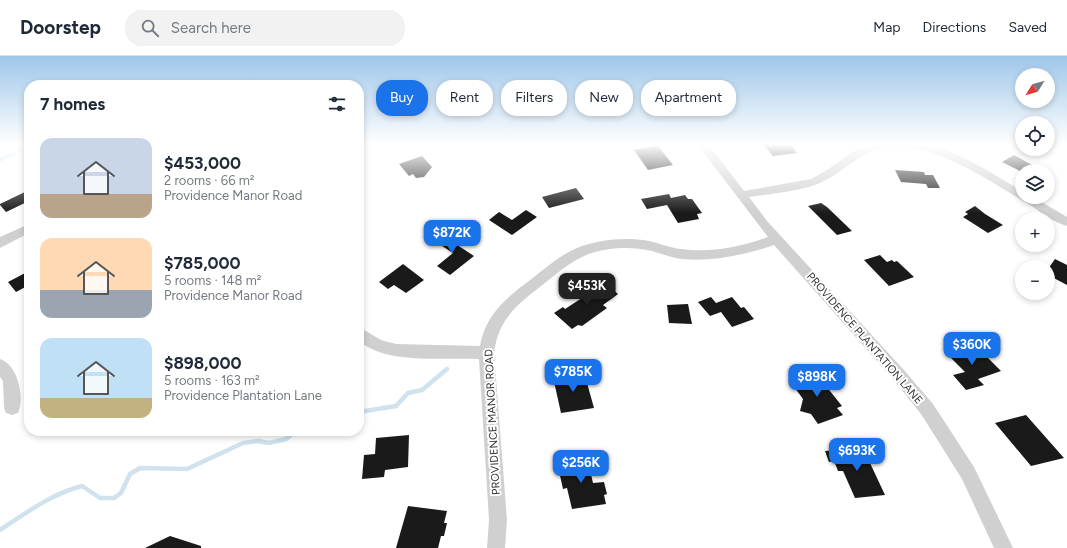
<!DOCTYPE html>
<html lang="en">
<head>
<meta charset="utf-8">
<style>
	:root { --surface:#fff; --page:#f2f2f3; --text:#1f2937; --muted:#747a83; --line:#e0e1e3; --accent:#1a73e8 }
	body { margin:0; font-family:Figtree,sans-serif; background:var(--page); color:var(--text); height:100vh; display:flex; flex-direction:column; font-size:15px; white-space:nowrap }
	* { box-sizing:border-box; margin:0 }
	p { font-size:13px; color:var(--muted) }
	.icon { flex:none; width:22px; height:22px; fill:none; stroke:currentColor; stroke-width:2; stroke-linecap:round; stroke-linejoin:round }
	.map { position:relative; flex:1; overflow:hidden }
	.drawer { position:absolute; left:24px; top:24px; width:340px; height:356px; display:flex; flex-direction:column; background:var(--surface); border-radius:16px; box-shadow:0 2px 6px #0003 }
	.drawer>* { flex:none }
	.top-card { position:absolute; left:376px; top:24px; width:380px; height:36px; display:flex; gap:8px }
	.needle { width:26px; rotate:233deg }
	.tools { position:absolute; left:1015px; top:12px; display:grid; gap:8px }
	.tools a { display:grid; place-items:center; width:40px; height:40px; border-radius:50%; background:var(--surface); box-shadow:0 2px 6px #0003; font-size:20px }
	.price { position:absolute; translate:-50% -34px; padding:0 9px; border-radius:8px; background:var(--accent); color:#fff; font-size:13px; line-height:26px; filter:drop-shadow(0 1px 2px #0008) }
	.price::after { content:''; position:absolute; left:50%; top:24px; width:12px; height:9px; margin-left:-6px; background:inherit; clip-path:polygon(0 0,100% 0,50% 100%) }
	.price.on { background:#222; color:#fff }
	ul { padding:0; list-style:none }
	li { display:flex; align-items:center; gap:12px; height:100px; padding:0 16px }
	li span { display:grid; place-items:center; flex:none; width:112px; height:80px; border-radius:12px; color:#555 }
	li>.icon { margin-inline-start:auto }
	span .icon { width:48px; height:48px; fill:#fffc; stroke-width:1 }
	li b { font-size:17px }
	h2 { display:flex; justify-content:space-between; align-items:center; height:48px; padding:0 16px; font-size:17px }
	.pill { padding:0 14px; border-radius:16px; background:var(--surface); box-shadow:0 2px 6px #0003; font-size:14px; line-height:36px }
	.pill.on { background:var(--accent); color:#fff }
	header { display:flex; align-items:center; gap:24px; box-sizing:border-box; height:56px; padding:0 20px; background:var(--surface); border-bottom:1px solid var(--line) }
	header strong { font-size:19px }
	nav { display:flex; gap:22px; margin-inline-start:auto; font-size:14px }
	.search { width:280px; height:36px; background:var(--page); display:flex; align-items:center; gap:10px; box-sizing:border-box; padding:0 14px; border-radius:16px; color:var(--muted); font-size:15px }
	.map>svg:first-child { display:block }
</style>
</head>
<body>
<header>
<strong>Doorstep</strong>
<div class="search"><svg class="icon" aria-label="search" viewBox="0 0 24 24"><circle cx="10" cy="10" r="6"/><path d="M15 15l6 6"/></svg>Search here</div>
<nav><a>Map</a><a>Directions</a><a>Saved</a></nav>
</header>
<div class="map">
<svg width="1067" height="492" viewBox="0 0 1067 492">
	<rect width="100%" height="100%" fill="#fff"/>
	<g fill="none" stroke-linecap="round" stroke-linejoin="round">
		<path stroke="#cfe2ee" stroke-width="3.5" d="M0,104L29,90"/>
		<path stroke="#cfe2ee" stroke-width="4.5" d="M359,356L396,350L408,337L422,334L447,313
			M0,474C26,457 51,438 82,430L100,442H114L121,437L130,418L140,412L187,413L243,387L258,385L269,387L286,383L296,375"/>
	</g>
	<path fill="#1a1a1a" d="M763,88H790L797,97L773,100Z
		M658,90L673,109L648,114L634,94Z
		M1014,99L1043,115H1020L1002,106Z
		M422,100L432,111L424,121L416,122L413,118L409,120L399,108Z
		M895,114L924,116L925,119H933L940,132H928L926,128L901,126Z
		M576,132L584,143L549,152L542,141Z
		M29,134V145L6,156L0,149V148Z
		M669,138L671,142L685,139L688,143H692L702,157L697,158L699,163L678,167L667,149L647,153L641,143Z
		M821,147L827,151L852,175L837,179L808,150Z
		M975,150L985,158L1003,169L988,177L963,161L968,158L965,156Z
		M526,154L537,161L512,179L489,164L499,156L512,164Z
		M436,175L474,200L450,219L437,210L453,197L431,183Z
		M880,199L887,206L892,204L894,206L897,205L914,221L889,230L864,204Z
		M1055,203L1067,209V229L1048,219V213Z
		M403,208L424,224L406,237L394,229L388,233L379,226Z
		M29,215V229L16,236L8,226Z
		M605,227L618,238L603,249L607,252L582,270L578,269L572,273L554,257L563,251L565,253Z
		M711,241L716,247L732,241L741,252L744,251L754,263L732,271L721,256L710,260L698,246Z
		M688,248L692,268L669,267L667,249Z
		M973,287L1001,315L978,323L984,329L966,334L953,319L965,316L946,297Z
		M814,315L842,350L837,352L843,359L818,368L811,358L800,355L803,343L789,324Z
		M584,316L594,352L561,357L553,321Z
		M1026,359L1064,402L1031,410L995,367Z
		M409,379L408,411L385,414L384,421L362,423L364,399L375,398L376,382Z
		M863,392L885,439L855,442L843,415H838L834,405L829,406L825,395Z
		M587,401L593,427L604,426L607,438L604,439L606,448L572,453L567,432L563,433L557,406Z
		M408,450L447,455L444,467H447L444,480H441L438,492H396Z
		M170,480L201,490V492H145Z"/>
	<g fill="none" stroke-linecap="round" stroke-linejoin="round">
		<path fill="#d0d0d0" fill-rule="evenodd" d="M697,88H708L744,135L811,123L827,114L852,96L872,88C888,88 906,86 922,88C956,93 993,118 1022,135V141H1033L1067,161V170C1055,167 1043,158 1033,151C992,127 939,88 889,91C861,93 845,116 820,127C802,135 769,138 749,141L767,165L903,313L933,348L974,411L1013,492H994L962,423L921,358L893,323L774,189C745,199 712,206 682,203C672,202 662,198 652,195C634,191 613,191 595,196C572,202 555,220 536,234C513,252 498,266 494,297L507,464L505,492H487L489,464L479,303C444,301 387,309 359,285V271L381,284L396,288L480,290C484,263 503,244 525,228C541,216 558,200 577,192C600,183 625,181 649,185C660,187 670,192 681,193C710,197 741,191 768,181Z
			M29,168V177L0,192V181Z
			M0,303C18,309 25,341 18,357L12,359L6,357L4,352L3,325L0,321Z"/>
	</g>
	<linearGradient id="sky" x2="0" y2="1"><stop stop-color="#9ec6ea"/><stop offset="0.56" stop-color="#fff"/><stop offset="1" stop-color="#fff" stop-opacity="0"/></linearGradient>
	<rect width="1067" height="157" fill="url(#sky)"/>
	<g text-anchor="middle" stroke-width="4" stroke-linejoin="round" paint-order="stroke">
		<g font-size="11" fill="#333" stroke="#fff">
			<text transform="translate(865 282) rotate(49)" y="4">PROVIDENCE PLANTATION LANE</text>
			<text transform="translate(492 366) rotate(-93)" y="4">PROVIDENCE MANOR ROAD</text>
		</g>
	</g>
</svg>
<div class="tools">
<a><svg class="needle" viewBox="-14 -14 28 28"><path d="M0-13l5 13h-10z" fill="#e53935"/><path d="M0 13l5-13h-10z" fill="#747a83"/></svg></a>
<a><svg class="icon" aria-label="locate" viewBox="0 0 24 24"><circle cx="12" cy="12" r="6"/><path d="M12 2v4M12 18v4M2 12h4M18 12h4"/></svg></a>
<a><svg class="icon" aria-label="layers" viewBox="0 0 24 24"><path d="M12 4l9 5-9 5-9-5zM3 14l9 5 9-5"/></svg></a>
<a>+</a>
<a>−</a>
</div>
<b class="price" style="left:452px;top:198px">$872K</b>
<b class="price on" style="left:587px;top:251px">$453K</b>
<b class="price" style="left:972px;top:310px">$360K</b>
<b class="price" style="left:573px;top:337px">$785K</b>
<b class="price" style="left:817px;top:342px">$898K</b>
<b class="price" style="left:857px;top:416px">$693K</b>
<b class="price" style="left:581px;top:428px">$256K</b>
<div class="top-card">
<a class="pill on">Buy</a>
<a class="pill">Rent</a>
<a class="pill">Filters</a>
<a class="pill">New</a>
<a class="pill">Apartment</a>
</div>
<section class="drawer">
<h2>7 homes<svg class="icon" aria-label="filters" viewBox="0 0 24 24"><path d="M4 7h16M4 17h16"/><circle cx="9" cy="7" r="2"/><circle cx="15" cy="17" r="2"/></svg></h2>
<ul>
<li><span style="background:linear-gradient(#c9d6e8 70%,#b9a48a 0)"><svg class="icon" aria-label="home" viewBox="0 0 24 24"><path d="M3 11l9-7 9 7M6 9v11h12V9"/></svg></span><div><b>$453,000</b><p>2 rooms · 66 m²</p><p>Providence Manor Road</p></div></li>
<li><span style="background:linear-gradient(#ffd9b3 65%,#9aa5b1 0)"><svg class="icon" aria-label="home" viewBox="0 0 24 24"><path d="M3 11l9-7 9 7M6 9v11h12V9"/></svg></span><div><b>$785,000</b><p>5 rooms · 148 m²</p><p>Providence Manor Road</p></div></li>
<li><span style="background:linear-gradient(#bfe0f5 75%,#c2b280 0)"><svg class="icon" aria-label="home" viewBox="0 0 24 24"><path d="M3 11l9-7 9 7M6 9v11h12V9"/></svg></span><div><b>$898,000</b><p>5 rooms · 163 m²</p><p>Providence Plantation Lane</p></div></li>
</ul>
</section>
</div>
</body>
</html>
